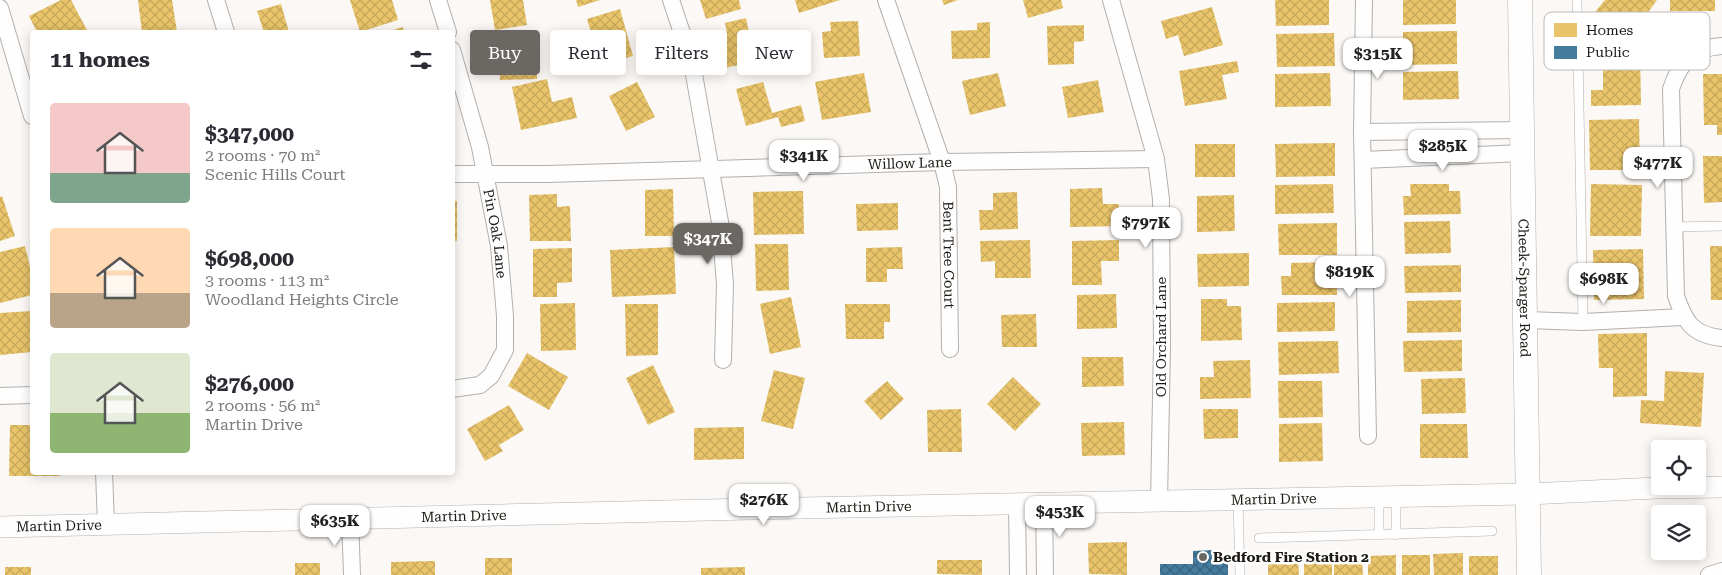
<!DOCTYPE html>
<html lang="en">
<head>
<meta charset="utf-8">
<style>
	:root { --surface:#fff; --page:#f7f7f7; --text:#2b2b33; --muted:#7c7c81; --accent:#6b6864 }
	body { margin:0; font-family:"Roboto Serif",serif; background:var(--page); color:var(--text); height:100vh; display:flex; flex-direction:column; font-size:19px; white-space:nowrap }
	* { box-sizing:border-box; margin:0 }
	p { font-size:16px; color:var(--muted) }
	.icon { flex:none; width:28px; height:28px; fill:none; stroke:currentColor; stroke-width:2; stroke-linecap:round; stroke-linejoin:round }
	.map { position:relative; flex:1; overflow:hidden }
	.details { position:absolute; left:30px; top:30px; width:425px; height:445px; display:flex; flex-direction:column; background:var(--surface); border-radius:5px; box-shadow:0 2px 12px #0003 }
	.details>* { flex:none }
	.banner { position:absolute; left:470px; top:30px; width:475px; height:45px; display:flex; gap:10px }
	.fabs { position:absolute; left:1651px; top:440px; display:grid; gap:10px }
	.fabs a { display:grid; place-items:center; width:55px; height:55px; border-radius:5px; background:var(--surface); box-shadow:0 2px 12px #0003; font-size:25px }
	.price { position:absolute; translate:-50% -42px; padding:0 11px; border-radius:10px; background:#fff; color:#222; font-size:16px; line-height:32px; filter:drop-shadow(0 1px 2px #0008) }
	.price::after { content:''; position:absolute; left:50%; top:30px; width:15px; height:11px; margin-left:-8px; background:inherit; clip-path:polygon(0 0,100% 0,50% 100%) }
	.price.active { background:var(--accent); color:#fff }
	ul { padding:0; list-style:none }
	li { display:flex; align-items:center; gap:15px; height:125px; padding:0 20px }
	li span { display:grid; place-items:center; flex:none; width:140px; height:100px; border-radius:5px; color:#555 }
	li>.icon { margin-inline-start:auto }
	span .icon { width:60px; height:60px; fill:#fffc; stroke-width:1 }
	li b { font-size:21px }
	h2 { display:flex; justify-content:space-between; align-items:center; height:60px; padding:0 20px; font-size:21px }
	.tag { padding:0 18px; border-radius:5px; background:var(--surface); box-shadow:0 2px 12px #0003; font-size:18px; line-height:45px }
	.tag.active { background:var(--accent); color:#fff }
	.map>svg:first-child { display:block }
</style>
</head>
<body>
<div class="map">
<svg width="1722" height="575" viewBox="0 0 1722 575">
	<defs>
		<pattern id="homes-cross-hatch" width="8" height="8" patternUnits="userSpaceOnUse" patternTransform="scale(1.25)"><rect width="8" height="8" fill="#e9c46a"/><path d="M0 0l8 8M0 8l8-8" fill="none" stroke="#c7a85b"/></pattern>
		<pattern id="public-cross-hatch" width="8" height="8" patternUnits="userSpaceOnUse" patternTransform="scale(1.25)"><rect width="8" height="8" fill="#457b9d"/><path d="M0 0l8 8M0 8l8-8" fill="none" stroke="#39647f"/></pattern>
	</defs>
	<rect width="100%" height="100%" fill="#fbf8f5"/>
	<path fill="url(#homes-cross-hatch)" d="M61,0H71L88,32H37L29,16Z
		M138,0H172L177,32H142Z
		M350,0H392L398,20L360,32Z
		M490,0H523L527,25L495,30Z
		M576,0H600L578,7Z
		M700,0H739L741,9L706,19Z
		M795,0H840L799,13Z
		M942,0H958L944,5Z
		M1023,0H1061L1063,8L1028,18Z
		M1275,0H1329V25L1276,26Z
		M1403,0H1456V24L1403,25Z
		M1605,0H1657L1644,18L1637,13L1623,32L1595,12Z
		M1670,0H1715V11H1670Z
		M281,4L289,32H264L257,11Z
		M1212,7L1223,45L1184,56L1178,35L1166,39L1161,21Z
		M620,9L633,56L601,65L587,19Z
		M746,18L749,33H752L758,61L724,68L716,35L727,33L725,23Z
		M858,21L860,56L824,58L822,32L831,31L830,22Z
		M990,22V58L952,59L951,31L977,30V23Z
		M1084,25V41L1074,42V64L1048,65L1047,26Z
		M403,27L404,32H386Z
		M1457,31V64L1403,65V32Z
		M1334,33L1335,66L1277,67L1276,34Z
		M509,39H536L537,79L500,80L499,65L509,64Z
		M1640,50L1641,105L1591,106V90H1603V66H1587V51Z
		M1237,61L1239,72L1222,75L1227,99L1185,106L1179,71Z
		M1458,71L1459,99L1403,100V72Z
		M864,73L871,112L822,120L815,82Z
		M998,73L1006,106L970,115L962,81Z
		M1330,73L1331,106L1275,107V74Z
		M1703,74H1722V135H1717V125H1704Z
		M547,79L552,102L572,97L577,118L521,130L512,87Z
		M1098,80L1104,112L1068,118L1062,87Z
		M637,82L655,117L626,131L609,96Z
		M763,82L772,113L801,105L805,121L781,127L778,117L746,126L736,89Z
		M1639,119L1640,170H1590L1589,120Z
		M1335,143V176L1276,177L1275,144Z
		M1195,144H1235V177H1195Z
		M1703,156H1722V202L1704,203Z
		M1333,184L1334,213L1275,214V185Z
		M1410,184H1449V191H1460L1461,214L1404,215L1403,196H1411Z
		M1591,184L1642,185L1641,236H1590Z
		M1102,188L1103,204H1119V226L1070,227V189Z
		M673,189L674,236H645V190Z
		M803,191L804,234L754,235L753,192Z
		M1017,192L1018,229L980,230L979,210H993V193Z
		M557,194V207L570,206L571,241H530L529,195Z
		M1234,195L1235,231L1197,232V196Z
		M2,196L15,236L0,241V197Z
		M452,201H457V241H452Z
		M898,203V230L857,231L856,204Z
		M1450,221L1451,253L1405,254L1404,222Z
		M1337,223V255H1279L1278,224Z
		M1030,240L1031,278H995V261L981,262L980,241Z
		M1119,240V261H1101L1102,285H1072V241Z
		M755,244H788L789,290L756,291Z
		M25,246L32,275V295L0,303V252Z
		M1710,246H1722V300H1711Z
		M674,247L676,294L612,297L610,250Z
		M902,247L903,269H887V282H866V248Z
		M572,248V282L557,283V297H533V249Z
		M1643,249L1644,299L1594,300L1593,250Z
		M1249,253V286L1198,287L1197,254Z
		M1337,262V295H1282L1281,276H1291V263Z
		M1461,265V292L1405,293L1404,266Z
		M1116,294L1117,328L1077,329V295Z
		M791,297L801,347L770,354L760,304Z
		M1201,299H1227V306H1241L1242,340L1201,341Z
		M1461,300V332L1407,333V301Z
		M1335,302V331L1277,332V303Z
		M452,303H454L455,338H452Z
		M575,303L576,350L541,351L540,304Z
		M625,304H658V355L626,356Z
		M845,304H890V322H884V339H846Z
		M32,311V352L0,355V313Z
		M1036,314L1037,347H1002L1001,315Z
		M1647,333V396L1613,397V368H1599L1598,334Z
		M1462,340V371L1404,372L1403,341Z
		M1338,341L1339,373L1279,375L1278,342Z
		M527,353L568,377L549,410L508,386Z
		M1082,357H1123L1124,386L1082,387Z
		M1250,360L1251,398L1200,399V377H1214L1213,361Z
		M653,365L675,412L648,425L626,378Z
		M774,370L805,378L793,429L761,421Z
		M1665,371L1704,373L1701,427L1640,423L1641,400L1664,401Z
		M1013,377L1041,404L1015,431L987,404Z
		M1465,378L1466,413L1422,414L1421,379Z
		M887,381L904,399L881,420L864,401Z
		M1278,381H1322L1323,417L1279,418Z
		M509,405L524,430L499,445L503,451L485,461L467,429Z
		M961,409L962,452H928L927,410Z
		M1203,409H1238V438L1204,439Z
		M1124,422L1125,455L1082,456L1081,423Z
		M1322,423L1323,461L1279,462V424Z
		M1420,424H1467L1468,458H1420Z
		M10,425H32V472H60V476H9Z
		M744,427V459L694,460V428Z
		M1127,542V575L1089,574L1088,543Z
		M1463,553V575H1434L1433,554Z
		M1362,555L1363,575H1334V556Z
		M1396,555V575H1368V556Z
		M1402,555H1430V575H1402Z
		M1469,556H1498V575H1469Z
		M485,558H512V575H485Z
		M937,560H982V575L937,574Z
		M1298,560L1299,575H1268V561Z
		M435,561V575H391V562Z
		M1304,561H1332V575H1304Z
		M295,563H320V575H295Z
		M5,567H31V575H5Z
		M745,567V575H701V568Z"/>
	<path fill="url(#public-cross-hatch)" d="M1213,550V563H1228V575H1160V564H1193V551Z"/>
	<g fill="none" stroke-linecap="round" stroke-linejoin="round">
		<defs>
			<path id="service" d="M1577,0L1583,322
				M1674,227L1722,226
				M1379,497V535
				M1396,497V535
				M1238,500L1240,575
				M1259,538L1492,531"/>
			<g id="minor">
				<path d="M216,0L226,32"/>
				<path d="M438,0L448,32"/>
				<path d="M671,0L692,63L720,222L725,284L723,360"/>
				<path id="s1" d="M886,0L942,162L948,187L950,349"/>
				<path d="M1111,0L1156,159L1161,199L1162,346L1159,501"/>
				<path d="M1364,0L1362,132L1368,436"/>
				<path d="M0,8L32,116"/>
				<path d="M1722,46C1692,48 1680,62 1671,89L1676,296C1685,322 1692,335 1722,338"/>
				<path id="s2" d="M452,50L480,147L499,246L505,316V350L491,376L480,385L452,389"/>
				<path d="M1362,132L1522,130"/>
				<path d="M1363,160L1522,153"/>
				<path id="s3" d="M452,174H548L942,162L1156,159"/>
				<path d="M1526,320L1583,322L1683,317"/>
				<path d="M0,396L32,395"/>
				<path d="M104,472L106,524"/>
				<path d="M1044,502L1045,575"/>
				<path d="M1017,503L1018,575"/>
				<path d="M350,518L352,575"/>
				<path d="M1709,575L1722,571"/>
			</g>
			<g id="tertiary">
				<path id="s4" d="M0,527L749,509L1528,494L1657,488L1722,487"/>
			</g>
			<g id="secondary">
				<path id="s5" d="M1520,0L1529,575"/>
			</g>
		</defs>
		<use href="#service" stroke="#b3b0ad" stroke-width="10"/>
		<use href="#minor" stroke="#b3b0ad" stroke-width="18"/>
		<use href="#tertiary" stroke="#b3b0ad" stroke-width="22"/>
		<use href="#secondary" stroke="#b3b0ad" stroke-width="25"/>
		<use href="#service" stroke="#fefefe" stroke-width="9"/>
		<use href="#minor" stroke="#fefefe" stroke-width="16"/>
		<use href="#tertiary" stroke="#fefefe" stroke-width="21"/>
		<use href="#secondary" stroke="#fefefe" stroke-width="24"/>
	</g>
	<circle fill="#6b6864" stroke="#fff" stroke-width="2" cx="1203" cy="557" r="5"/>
	<g text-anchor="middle" stroke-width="5" stroke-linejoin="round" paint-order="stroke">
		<g font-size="14" fill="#1e1a16" stroke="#fff">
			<text dy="5" stroke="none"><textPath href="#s3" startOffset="458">Willow Lane</textPath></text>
			<text dy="5" stroke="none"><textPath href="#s2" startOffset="189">Pin Oak Lane</textPath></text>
			<text dy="5" stroke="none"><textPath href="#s1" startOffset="265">Bent Tree Court</textPath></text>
			<text dy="5" stroke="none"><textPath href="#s5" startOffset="288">Cheek-Sparger Road</textPath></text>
			<text transform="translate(1161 337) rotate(-90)" y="5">Old Orchard Lane</text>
			<text dy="5" stroke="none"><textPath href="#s4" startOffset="1274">Martin Drive</textPath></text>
			<text dy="5" stroke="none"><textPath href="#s4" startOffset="869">Martin Drive</textPath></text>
			<text dy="5" stroke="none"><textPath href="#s4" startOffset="464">Martin Drive</textPath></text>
			<text dy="5" stroke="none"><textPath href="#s4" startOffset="59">Martin Drive</textPath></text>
		</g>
		<g font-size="14" font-weight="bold" fill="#1e1a16" stroke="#fff" text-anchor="start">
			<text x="1213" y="562">Bedford Fire Station 2</text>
		</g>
	</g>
	<rect x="1544" y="12" width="166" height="58" rx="8" fill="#fff" stroke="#bcbab9" stroke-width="1"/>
	<rect x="1554" y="23" width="23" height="14" fill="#e9c46a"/>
	<rect x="1554" y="46" width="23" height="13" fill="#457b9d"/>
	<g font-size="14" fill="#1e1a16">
		<text x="1586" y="35">Homes</text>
		<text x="1586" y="57">Public</text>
	</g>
</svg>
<div class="fabs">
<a><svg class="icon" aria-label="locate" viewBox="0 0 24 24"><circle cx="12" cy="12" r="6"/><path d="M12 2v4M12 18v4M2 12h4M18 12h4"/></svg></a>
<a><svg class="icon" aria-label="layers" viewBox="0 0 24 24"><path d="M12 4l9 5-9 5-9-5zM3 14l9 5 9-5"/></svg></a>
</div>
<b class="price" style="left:1378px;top:80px">$315K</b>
<b class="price" style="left:1443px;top:172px">$285K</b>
<b class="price" style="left:804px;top:182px">$341K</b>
<b class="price" style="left:1658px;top:189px">$477K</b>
<b class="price" style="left:1146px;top:249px">$797K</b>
<b class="price active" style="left:708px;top:265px">$347K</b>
<b class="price" style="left:1350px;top:298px">$819K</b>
<b class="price" style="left:1604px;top:305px">$698K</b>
<b class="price" style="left:764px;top:526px">$276K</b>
<b class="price" style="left:1060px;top:538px">$453K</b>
<b class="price" style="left:335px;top:547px">$635K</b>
<div class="banner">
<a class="tag active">Buy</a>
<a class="tag">Rent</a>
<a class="tag">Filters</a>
<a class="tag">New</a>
</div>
<section class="details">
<h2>11 homes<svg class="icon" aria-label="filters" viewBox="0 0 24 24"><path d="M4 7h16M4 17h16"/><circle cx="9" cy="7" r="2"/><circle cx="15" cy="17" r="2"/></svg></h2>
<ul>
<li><span style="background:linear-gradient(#f6c9c9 70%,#7fa58c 0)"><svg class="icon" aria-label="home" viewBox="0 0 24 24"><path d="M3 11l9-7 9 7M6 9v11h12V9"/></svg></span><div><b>$347,000</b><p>2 rooms · 70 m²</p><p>Scenic Hills Court</p></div></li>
<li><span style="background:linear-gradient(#ffd9b3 65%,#b9a48a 0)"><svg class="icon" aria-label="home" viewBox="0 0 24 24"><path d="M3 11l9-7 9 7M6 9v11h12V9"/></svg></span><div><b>$698,000</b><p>3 rooms · 113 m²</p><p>Woodland Heights Circle</p></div></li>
<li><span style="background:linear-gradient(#dfe7d0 60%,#8fb573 0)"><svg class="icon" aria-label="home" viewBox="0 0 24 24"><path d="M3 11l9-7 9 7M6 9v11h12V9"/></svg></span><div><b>$276,000</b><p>2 rooms · 56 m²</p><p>Martin Drive</p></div></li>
</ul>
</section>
</div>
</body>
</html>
